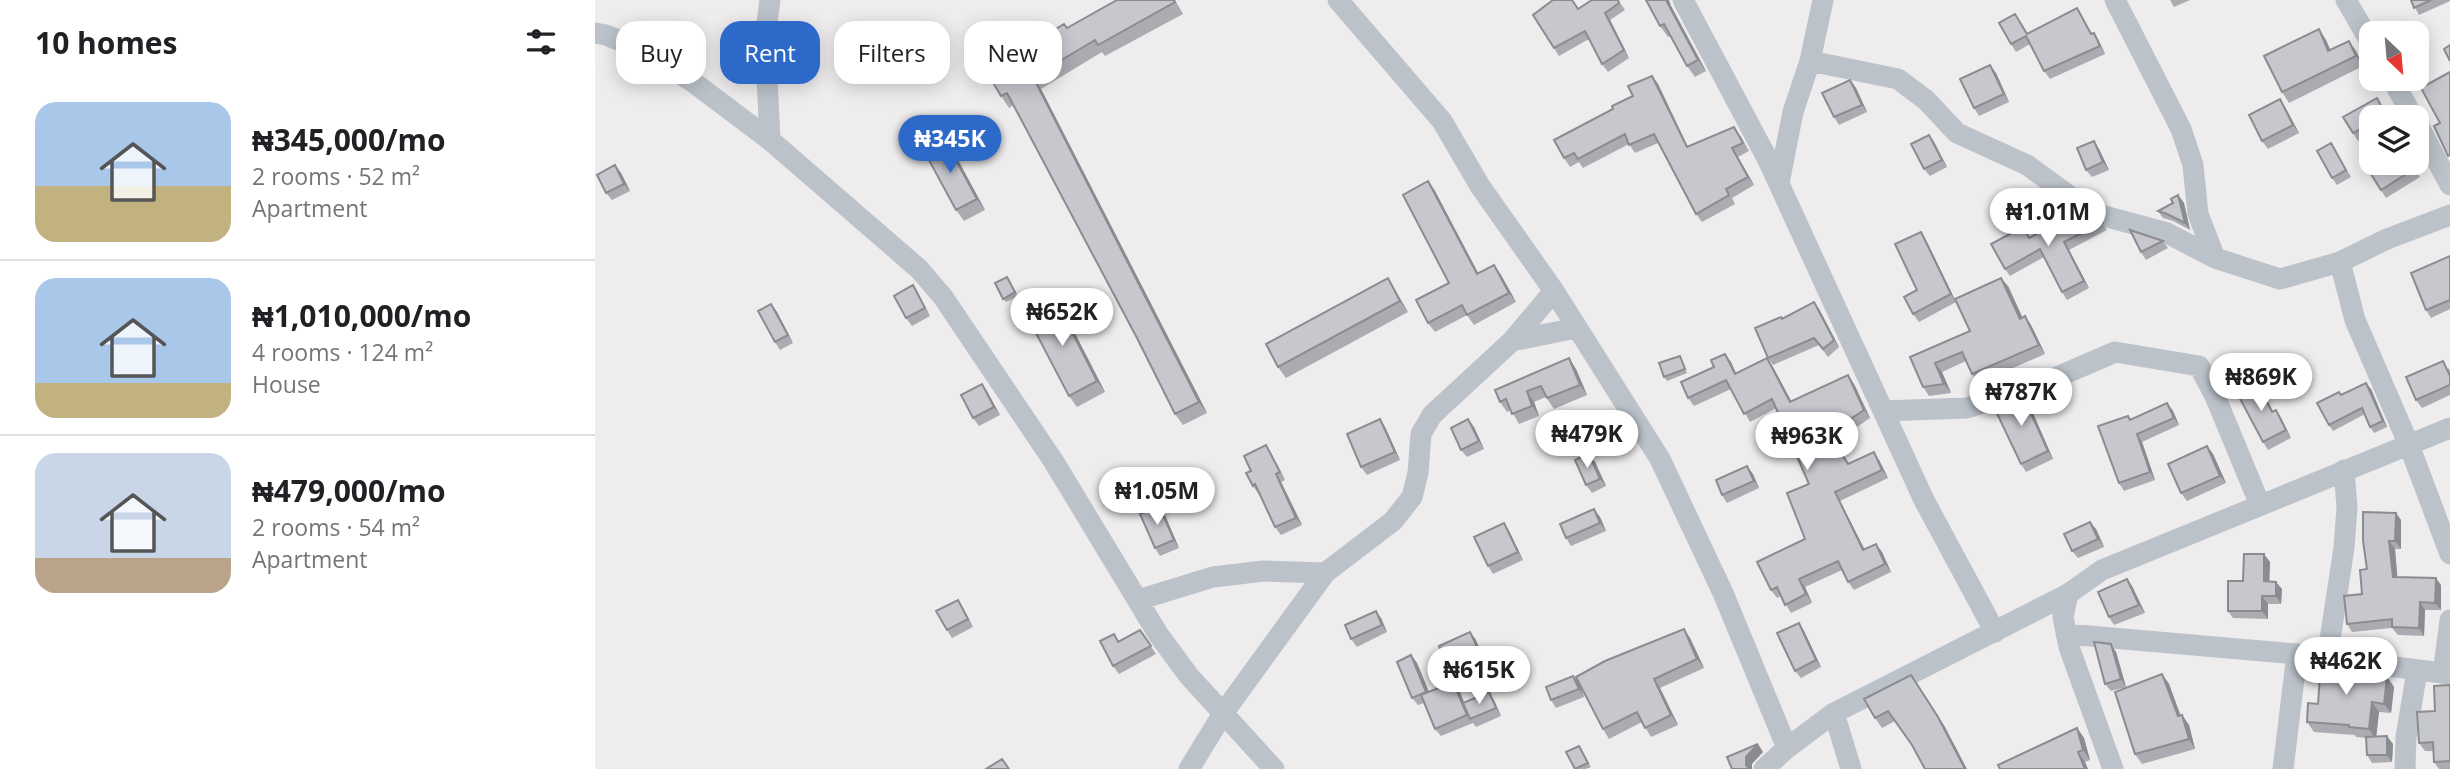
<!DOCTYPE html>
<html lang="en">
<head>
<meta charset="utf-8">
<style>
	:root { --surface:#fff; --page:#f2f2f2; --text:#202124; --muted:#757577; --line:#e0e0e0; --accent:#2c69c8 }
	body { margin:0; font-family:"Open Sans",sans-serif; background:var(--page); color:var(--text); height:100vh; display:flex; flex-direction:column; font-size:26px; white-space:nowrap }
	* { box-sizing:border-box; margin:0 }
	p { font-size:23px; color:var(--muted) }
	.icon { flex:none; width:38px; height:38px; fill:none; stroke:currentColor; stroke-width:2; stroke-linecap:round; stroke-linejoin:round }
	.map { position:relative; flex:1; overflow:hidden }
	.drawer { display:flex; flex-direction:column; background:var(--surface); width:595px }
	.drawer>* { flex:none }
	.hud { position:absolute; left:21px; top:21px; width:665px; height:63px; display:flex; gap:14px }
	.needle { width:46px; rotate:154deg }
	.tools { position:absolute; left:1764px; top:21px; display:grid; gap:14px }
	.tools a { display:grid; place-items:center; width:70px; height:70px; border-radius:14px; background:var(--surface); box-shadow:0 4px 18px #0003; font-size:35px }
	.price { position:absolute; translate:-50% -60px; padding:0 16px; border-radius:24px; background:#fff; color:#222; font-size:23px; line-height:46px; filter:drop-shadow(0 2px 4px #0008) }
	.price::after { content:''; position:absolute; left:50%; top:42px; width:21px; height:16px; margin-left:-10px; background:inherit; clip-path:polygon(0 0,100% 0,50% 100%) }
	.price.selected { background:var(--accent); color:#fff }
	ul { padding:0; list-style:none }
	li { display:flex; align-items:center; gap:21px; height:175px; padding:0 35px }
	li+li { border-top:2px solid var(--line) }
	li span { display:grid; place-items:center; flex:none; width:196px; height:140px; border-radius:21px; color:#555 }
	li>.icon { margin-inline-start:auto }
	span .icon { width:84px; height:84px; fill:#fffc; stroke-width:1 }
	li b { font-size:30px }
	h2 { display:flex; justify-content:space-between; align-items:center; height:84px; padding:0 35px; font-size:30px }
	.tag { padding:0 24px; border-radius:21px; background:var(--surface); box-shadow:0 4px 18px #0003; font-size:24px; line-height:63px }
	.tag.selected { background:var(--accent); color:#fff }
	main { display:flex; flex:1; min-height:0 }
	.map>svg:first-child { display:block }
</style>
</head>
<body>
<main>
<section class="drawer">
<h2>10 homes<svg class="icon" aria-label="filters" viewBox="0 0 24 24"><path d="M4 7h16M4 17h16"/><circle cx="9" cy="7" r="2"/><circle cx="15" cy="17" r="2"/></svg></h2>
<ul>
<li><span style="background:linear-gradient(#a9c7e8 60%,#c2b280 0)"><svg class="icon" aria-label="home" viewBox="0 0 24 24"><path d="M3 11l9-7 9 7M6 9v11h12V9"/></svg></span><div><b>₦345,000/mo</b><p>2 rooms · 52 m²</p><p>Apartment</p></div></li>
<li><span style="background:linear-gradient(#a9c7e8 75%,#c2b280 0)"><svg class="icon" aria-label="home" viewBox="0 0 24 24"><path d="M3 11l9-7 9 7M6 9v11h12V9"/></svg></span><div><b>₦1,010,000/mo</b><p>4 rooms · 124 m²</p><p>House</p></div></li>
<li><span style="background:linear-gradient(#c9d6e8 75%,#b9a48a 0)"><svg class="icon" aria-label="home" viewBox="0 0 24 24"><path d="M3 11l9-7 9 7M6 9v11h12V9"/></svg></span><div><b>₦479,000/mo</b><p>2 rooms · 54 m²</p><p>Apartment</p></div></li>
</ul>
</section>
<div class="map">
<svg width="1855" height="769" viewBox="0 0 1855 769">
	<rect width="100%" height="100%" fill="#eeecec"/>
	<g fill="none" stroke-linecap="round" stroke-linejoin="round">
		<path stroke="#bbc2ca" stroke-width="21" d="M743,0L847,121L885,186L959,291L1065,459L1128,593L1192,748
			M1088,0L1173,160L1329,500L1400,632
			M1520,0L1586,129L1598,165L1603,214L1620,258
			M1751,0L1776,43
			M0,33L11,35L45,49L98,82L175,140L324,269L348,297L459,462L563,634L594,676L679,769
			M1215,61L1303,79L1331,100L1362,133L1432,165L1498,213L1572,233L1620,258L1685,279L1745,262L1792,239L1855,215
			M1797,79L1818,117
			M1822,123L1855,185
			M175,140L170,38L175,0
			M1184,183L1198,112L1215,61L1228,0
			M1745,262L1760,320L1814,445L1855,554
			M917,341L981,328
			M1288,411L1372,408L1446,384L1520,352L1604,366L1620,396L1665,505
			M543,600L618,577L669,571L730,573
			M1471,634L1702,654L1855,674
			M1732,659L1749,548L1752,507L1749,470
			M1848,674L1855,620
			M1239,713L1256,769
			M594,769L629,712L730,573L798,521L817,497L823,473L826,434L837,415L917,341L959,291
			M1169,769L1192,748L1239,713L1473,594
			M1518,769L1474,647L1468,617L1473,594L1507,570L1855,428
			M1688,769L1702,654
			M1810,769L1811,737L1822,671"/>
	</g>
	<path fill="#abacb1" d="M580,0L588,14L510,56L507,52L446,89L612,413L588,425L580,414L542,338L419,105L414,108L406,96L472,28Z
		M1023,0L1030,10L1015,20L1034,58L1013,72L1007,64L994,39L964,56L959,48L983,9Z
		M1575,0H1595L1579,7Z
		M1816,0H1855V1L1824,15Z
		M1076,6L1111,71L1100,77L1092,66L1076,36L1073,37L1065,26Z
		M1420,14L1433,34L1487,16L1497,34L1499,33L1504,41L1510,54L1455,79L1449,71L1435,44L1421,52L1416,44Z
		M1724,29L1731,40L1735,50L1761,51L1768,66L1694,103L1687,92Z
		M1401,73L1414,102L1384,116L1379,108Z
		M1057,76L1063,84L1093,147L1145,135L1154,151L1143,157L1159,185L1137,198L1140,204L1107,222L1101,214L1063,143L1040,153L1034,144L988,168L984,162L975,167L969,158L1018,109L1038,96Z
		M1255,80L1261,88L1272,112L1244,125L1239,117Z
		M1788,106L1794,117H1776V134L1763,141L1758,133Z
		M1690,107L1704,133L1673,149L1667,141Z
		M1334,135L1339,142L1352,167L1335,176L1329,169Z
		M1504,149L1514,170L1497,177L1491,170Z
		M358,151L390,210L369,221L361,210Z
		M1741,151L1756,177L1742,185L1737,178Z
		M1816,163L1825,177L1791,198L1786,190Z
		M20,165L26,173L35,191L17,200L11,193Z
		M833,181L840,191L883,274L899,265L906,275L921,302L879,325L872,315L840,332L833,323L854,283Z
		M1583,195L1589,203L1595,230L1578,221L1568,218L1563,211L1578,203Z
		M1489,218L1507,223L1512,230L1474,250L1494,288L1472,300L1467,292L1449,257L1415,276L1410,269L1435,238Z
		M1331,240L1361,302L1324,322L1318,314Z
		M1568,241L1573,248L1551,260L1546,252Z
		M1855,256V309L1836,318L1831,310Z
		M412,277L423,296L411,302L408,299Z
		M793,278L800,290L813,312L691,378L683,367Z
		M318,285L335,316L317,326L311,318Z
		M1413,286L1427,318L1436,325L1450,354L1384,383L1377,374L1371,361L1347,372L1356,393L1334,396L1328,387L1315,357L1375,331Z
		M176,304L182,312L198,343L185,350L180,342Z
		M1224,309L1244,347L1233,357L1224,345L1178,365L1173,358L1187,319Z
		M469,312L510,392L482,407L474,396Z
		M1085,356L1087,360L1092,373L1072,381L1069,377Z
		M1136,362L1141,373L1178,367L1197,402L1259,384L1275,418L1240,442L1254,464L1284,460L1293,478L1245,501L1269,549L1287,552L1296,572L1259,590L1253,582L1247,570L1210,587L1217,603L1196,613L1186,596L1182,598L1176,590L1210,539L1214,484L1181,408L1155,422L1136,389L1099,406L1093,398L1119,367Z
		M1854,368L1855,371V395L1827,408L1821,400Z
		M981,369L992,395L959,409L951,397L939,402L944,416L924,424L916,410L912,412L905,402Z
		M387,384L405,415L384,426L378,418Z
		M1776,389L1792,427L1779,433L1775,427L1770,414L1738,431L1734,425L1746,395Z
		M1667,390L1678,411L1681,410L1686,418L1696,438L1673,450L1668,442Z
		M1433,402L1458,459L1431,472L1426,464Z
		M1572,403L1578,411L1584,425L1547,442L1560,480L1529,491L1524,483L1533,416L1536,419Z
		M785,419L790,427L805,460L772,475L766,467Z
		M879,427L889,449L872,457L866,450Z
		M1612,446L1618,454L1631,483L1592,501L1586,493Z
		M676,453L690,480L686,482L707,525L686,535L680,527L664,493H663L658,486L656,471Z
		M1000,462L1011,486L997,493L991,485Z
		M1158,474L1164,488L1132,503L1127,495Z
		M564,506L569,513L584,548L565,556L560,548Z
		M999,509L1005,517L1011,531L976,546L971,538Z
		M1801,513L1806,520V549H1800L1802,577L1846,585V610H1830L1829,636L1803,635L1797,628L1757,632L1752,624L1767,594L1772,569Z
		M909,523L914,531L928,560L898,574L893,566Z
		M1501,529L1509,547L1483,558L1477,551Z
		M1675,562L1674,582L1687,589L1686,604H1673V619L1638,618L1633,611L1648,581Z
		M1537,586L1550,613L1519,625L1514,617Z
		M368,608L378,627L357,638L352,630Z
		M786,618L792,632L762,647L756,639Z
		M1204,623L1209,631L1226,667L1206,678L1200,671Z
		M1089,629L1095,638L1109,668L1065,688L1083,725L1056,737L1047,722L1014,739L1008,729Z
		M545,630L561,654L524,674L518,666L519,634L524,641Z
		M875,632L881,640L887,655L856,669L851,662Z
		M1521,652L1531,687L1516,691L1510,684Z
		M816,655L822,663L834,692L864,690L869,702L894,692L899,700L906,716L881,727L878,723L846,736L840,729L829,703L823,705L817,698Z
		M1756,672L1792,677L1799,687L1796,713L1784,712L1781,737L1798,744L1797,762L1777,763L1772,755L1771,738L1761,737L1760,735L1719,732L1712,722L1723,704Z
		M1567,674L1574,684L1586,716L1587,715L1594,725L1600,749L1547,764L1540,754Z
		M978,676L984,683L989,697L961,708L956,700Z
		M1323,685L1350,727L1318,746L1300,721L1287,728L1280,718Z
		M1855,685V769H1844L1839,762V751H1830L1824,743Z
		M1482,728L1489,738L1495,760L1490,762L1405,769Z
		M984,746L996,767L991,769H980Z"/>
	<path fill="#8b8c90" d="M1071,0H1074L1076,6L1111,71L1103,60Z
		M1010,13L1015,20L1034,58L1029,50Z
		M1724,29L1731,40L1740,61L1733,51Z
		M1499,33L1504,41L1510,54L1505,46Z
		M1754,41L1761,51L1768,66L1761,56Z
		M1395,65L1401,73L1414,102L1409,94Z
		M1057,76L1063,84L1097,156L1092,147Z
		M438,77L446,89L612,413L604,402Z
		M1255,80L1261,88L1272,112L1267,105Z
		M1685,99L1690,107L1704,133L1698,125Z
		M1334,135L1339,142L1352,167L1347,160Z
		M350,140L358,151L390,210L382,199Z
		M1499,141L1504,149L1514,170L1508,162Z
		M1137,148L1143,157L1159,185L1153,177Z
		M20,165L26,173L35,191L29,184Z
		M833,181L840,191L889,284L882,274Z
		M1583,195L1589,203L1595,230L1590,223Z
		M1326,232L1331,240L1361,302L1356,294Z
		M1469,242L1474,250L1494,288L1489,281Z
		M899,265L906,275L921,302L914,293Z
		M793,278L800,290L813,312L805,301Z
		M1406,278L1413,286L1432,327L1425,319Z
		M318,285L323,293L335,316L330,308Z
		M461,301L469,312L510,392L502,381Z
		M1219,302L1224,309L1244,347L1239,340Z
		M176,304L182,312L198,343L193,335Z
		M1430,316L1436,325L1450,354L1444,345Z
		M1130,354L1136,362L1145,383L1140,374Z
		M974,358L981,369L992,395L985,385Z
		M1172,358L1178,367L1201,411L1195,402Z
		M1340,363L1347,372L1356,393L1349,384Z
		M1253,375L1259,384L1275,418L1269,410Z
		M1662,383L1667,390L1682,420L1677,412Z
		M1771,383L1776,389L1792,427L1788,421Z
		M387,384L392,391L405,415L399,407Z
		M932,391L939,402L944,416L937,406Z
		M1427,394L1433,402L1458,459L1453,451Z
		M1572,403L1578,411L1584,425L1579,418Z
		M1681,410L1686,418L1696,438L1691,430Z
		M785,419L790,427L805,460L800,452Z
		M873,419L879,427L889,449L884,441Z
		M1542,434L1547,442L1560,480L1555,472Z
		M671,445L676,453L690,480L685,472Z
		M1612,446L1618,454L1631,483L1625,476Z
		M1279,452L1284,460L1293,478L1287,470Z
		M994,454L1000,462L1011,486L1005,479Z
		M1152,466L1158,474L1164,488L1159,481Z
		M681,474L686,482L707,525L701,518Z
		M1240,492L1245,501L1274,558L1268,550Z
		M564,506L569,513L584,548L579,540Z
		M999,509L1005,517L1011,531L1005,523Z
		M1801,513L1806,520V549L1800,541Z
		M1495,522L1501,529L1509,547L1503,539Z
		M909,523L914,531L928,560L923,552Z
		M1794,541L1800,549L1803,584L1798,577Z
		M1281,544L1287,552L1296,572L1290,564Z
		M1669,554L1675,562L1674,589L1669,581Z
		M1841,578L1846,585V610L1840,603Z
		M1204,579L1210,587L1217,603L1211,594Z
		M1532,579L1537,586L1550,613L1544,605Z
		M1681,582L1687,589L1686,604L1681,596Z
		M1667,596L1673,604V619L1667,611Z
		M363,600L368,608L378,627L373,619Z
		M1825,602L1830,610L1829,636L1824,628Z
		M781,611L786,618L792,632L787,625Z
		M1204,623L1209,631L1226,667L1221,660Z
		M1089,629L1095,638L1109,668L1102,659Z
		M875,632L881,640L887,655L882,647Z
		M1516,644L1521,652L1531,687L1526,679Z
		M816,655L822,663L837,699L831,692Z
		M1567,674L1574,684L1589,726L1583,716Z
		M1316,675L1350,727L1372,769H1370Z
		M978,676L984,683L989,697L984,689Z
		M1792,677L1799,687L1796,713L1789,704Z
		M1059,679L1065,688L1083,725L1076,715Z
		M858,682L864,690L876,719L872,715Z
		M894,692L899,700L906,716L901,708Z
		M1777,702L1784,712L1781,739L1774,729Z
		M1587,715L1594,725L1600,749L1594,739Z
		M1482,728L1489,738L1495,760L1488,750Z
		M1792,736L1798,744L1797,762L1792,755Z
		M1163,744L1168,752L1157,764V769H1154L1151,765V757Z
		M1483,752L1490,762L1493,769H1490Z"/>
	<path fill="#c7c8ce" stroke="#8b8c90" stroke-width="2" d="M522,0H579L580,2L503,45L500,40L438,77L604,402L580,414L542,338L412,93L406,96L391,71L469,24L472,28Z
		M958,0H977L983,9L997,0H1023L1024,3L1010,13L1029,50L1007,64L990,31L959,48L938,15Z
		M1051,0H1071L1103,60L1092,66L1069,24L1065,26Z
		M1816,0H1836L1819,8Z
		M1482,8L1496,34L1499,33L1505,46L1449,71L1431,36L1416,44L1404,23L1420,14L1432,34Z
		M1724,29L1733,51L1754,41L1761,56L1687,92L1669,56Z
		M1855,45V61L1849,49Z
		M1395,65L1409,94L1379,108L1365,79Z
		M1855,72V155L1853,156L1839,126L1845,123L1826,88Z
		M1057,76L1092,147L1139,127L1148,143L1137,148L1153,177L1131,189L1134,195L1101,214L1059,134L1034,145L1030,134L983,159L979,153L969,158L959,140L1018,109L1017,106L1038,96L1033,86Z
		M1255,80L1267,105L1239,117L1227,93Z
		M1782,98L1791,115L1787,117H1776V123L1758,133L1748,117Z
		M1685,99L1698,125L1667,141L1654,115Z
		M1334,135L1347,160L1329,169L1316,144Z
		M350,140L382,199L361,210L329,151Z
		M1499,141L1508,162L1491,170L1482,148Z
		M1736,143L1751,170L1737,178L1722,151Z
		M1776,159V163H1815L1819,169L1786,190L1769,163Z
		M20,165L29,184L11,193L2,175Z
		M833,181L882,274L899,265L914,293L872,315L867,305L833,323L821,300L854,283L808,195Z
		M1583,195L1590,223L1572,214L1563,211L1578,203L1576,199Z
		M1471,208L1489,218L1507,223L1469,242L1489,281L1467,292L1445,249L1410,269L1396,244L1428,227L1434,238L1475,216Z
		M1535,230L1568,241L1546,252Z
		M1326,232L1356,294L1318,314L1309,297L1322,290L1300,244Z
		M1855,256V300L1831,310L1816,273Z
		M412,277L420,292L408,299L400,283Z
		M793,278L805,301L683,367L671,344Z
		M1406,278L1425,319L1430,316L1444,345L1377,374L1367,352L1340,363L1349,384L1328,387L1315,357L1375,331L1360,299Z
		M318,285L330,308L311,318L299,296Z
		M461,301L502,381L474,396L432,316Z
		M1219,302L1239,340L1228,349L1219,338L1173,358L1160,328L1186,317L1187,319Z
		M176,304L193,335L180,342L163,311Z
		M1130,354L1140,374L1172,358L1195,402L1253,375L1269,410L1234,433L1253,464L1279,452L1287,470L1240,492L1268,550L1281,544L1290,564L1253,582L1243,561L1204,579L1211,594L1190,605L1182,587L1176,590L1162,562L1210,539L1192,493L1214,484L1177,399L1149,414L1131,380L1093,398L1086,382L1119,367L1116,360Z
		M1085,356L1090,369L1069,377L1064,363Z
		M974,358L985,385L952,398L946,386L932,391L937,406L917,414L911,399L905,402L900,390Z
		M1848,361L1855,376V385L1821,400L1811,377Z
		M1662,383L1677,412L1681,410L1691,430L1668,442L1642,393Z
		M1771,383L1788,421L1775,427L1767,408L1734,425L1722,403L1744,392L1746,395Z
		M387,384L399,407L378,418L366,395Z
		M1427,394L1453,451L1426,464L1398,405Z
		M1572,403L1579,418L1542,434L1555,472L1524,483L1503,426L1533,416L1535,420Z
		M785,419L800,452L766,467L752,434Z
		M873,419L884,441L866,450L856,428Z
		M671,445L685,472L681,474L701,518L680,527L660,484L658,486L651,473L656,471L649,456Z
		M1612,446L1625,476L1586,493L1573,464Z
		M994,454L1005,479L991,485L980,460Z
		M1152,466L1159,481L1127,495L1121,480Z
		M564,506L579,540L560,548L545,514Z
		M999,509L1005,523L971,538L965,524Z
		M1768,512L1801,513L1800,541H1794L1798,577L1841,578L1840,603L1825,602L1824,628L1797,627V619L1752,624L1749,596L1767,594L1765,570L1772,569L1768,541Z
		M1495,522L1503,539L1477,551L1469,534Z
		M909,523L923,552L893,566L879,537Z
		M1649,554H1669V581L1681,582V596H1667V611H1633V581H1648Z
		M1532,579L1544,605L1514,617L1503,592Z
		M363,600L373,619L352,630L341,611Z
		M781,611L787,625L756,639L750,625Z
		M1204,623L1221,660L1200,671L1182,633Z
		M1089,629L1102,659L1059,679L1076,715L1050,728L1042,712L1008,729L981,677L1010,661Z
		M545,630L556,646L518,666L505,641L519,634L523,642Z
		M875,632L882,647L851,662L844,646Z
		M1499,642L1516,644L1526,679L1510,684Z
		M816,655L831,692L817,698L802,662Z
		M1726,662L1751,665L1750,671L1792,677L1789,704L1777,702L1774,729L1754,727V725L1712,722L1713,703L1723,704Z
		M1567,674L1583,716L1587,715L1594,739L1540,754L1520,692Z
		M1316,675L1343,717L1370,769H1330L1317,745L1293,711L1280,718L1269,699Z
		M978,676L984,689L956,700L951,687Z
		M858,682L872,715L840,729L826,695Z
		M1855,685V761L1839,762L1838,742L1824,743L1822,712L1840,711L1839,686Z
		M894,692L901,708L875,719L868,703Z
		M1482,728L1488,750L1483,752L1490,769H1405L1403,765Z
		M1792,736V755H1772L1771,737Z
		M1163,744L1151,757V765L1154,769H1137L1132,757Z
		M984,746L993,763L980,769L971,752Z
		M407,759L414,769H391Z"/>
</svg>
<div class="tools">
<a><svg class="needle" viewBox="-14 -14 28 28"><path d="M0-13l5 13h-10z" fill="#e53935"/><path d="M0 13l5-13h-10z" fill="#757577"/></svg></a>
<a><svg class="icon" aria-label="layers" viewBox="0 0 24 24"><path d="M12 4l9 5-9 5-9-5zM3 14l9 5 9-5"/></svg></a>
</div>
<b class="price selected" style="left:355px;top:175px">₦345K</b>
<b class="price" style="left:1453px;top:248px">₦1.01M</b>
<b class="price" style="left:467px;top:348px">₦652K</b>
<b class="price" style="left:1666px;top:413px">₦869K</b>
<b class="price" style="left:1426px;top:428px">₦787K</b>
<b class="price" style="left:992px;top:470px">₦479K</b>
<b class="price" style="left:1212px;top:472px">₦963K</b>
<b class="price" style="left:562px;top:527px">₦1.05M</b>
<b class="price" style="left:1751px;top:697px">₦462K</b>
<b class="price" style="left:884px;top:706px">₦615K</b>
<div class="hud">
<a class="tag">Buy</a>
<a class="tag selected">Rent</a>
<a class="tag">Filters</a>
<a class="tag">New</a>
</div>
</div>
</main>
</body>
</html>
